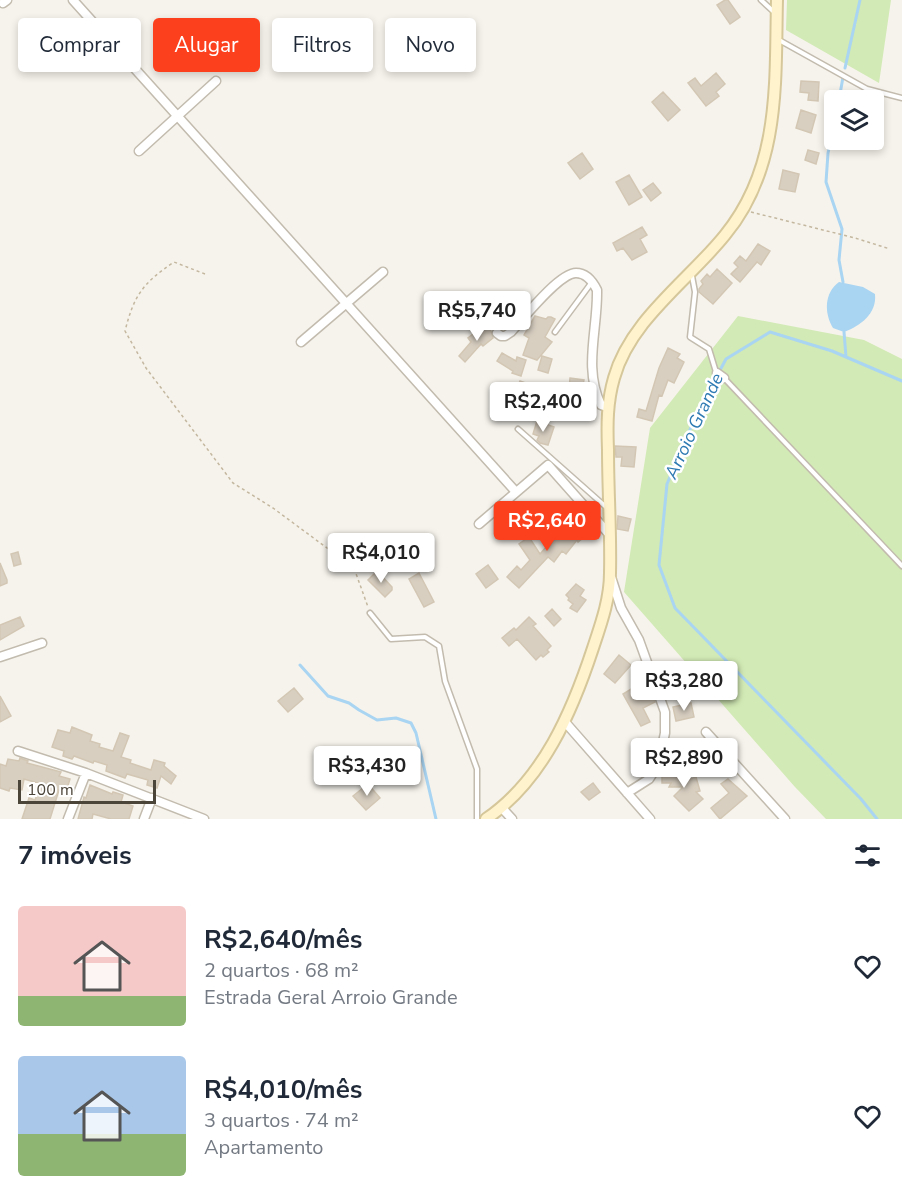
<!DOCTYPE html>
<html lang="pt">
<head>
<meta charset="utf-8">
<style>
	:root { --surface:#fff; --page:#f2f2f3; --text:#1f2937; --muted:#747a83; --accent:#fc3f1d }
	body { margin:0; font-family:"Nunito Sans",sans-serif; background:var(--page); color:var(--text); height:100vh; display:flex; flex-direction:column; font-size:22px; white-space:nowrap }
	* { box-sizing:border-box; margin:0 }
	p { font-size:20px; color:var(--muted) }
	.icon { flex:none; width:33px; height:33px; fill:none; stroke:currentColor; stroke-width:2; stroke-linecap:round; stroke-linejoin:round }
	.map { position:relative; height:819px; overflow:hidden }
	.sheet { display:flex; flex-direction:column; background:var(--surface); flex:1 }
	.sheet>* { flex:none }
	.top-card { position:absolute; left:18px; top:18px; width:600px; height:54px; display:flex; gap:12px }
	.fabs { position:absolute; left:824px; top:90px; display:grid; gap:12px }
	.fabs a { display:grid; place-items:center; width:60px; height:60px; border-radius:6px; background:var(--surface); box-shadow:0 3px 9px #0003; font-size:30px }
	.scale { position:absolute; left:18px; bottom:15px; width:138px; box-sizing:border-box; padding-left:6px; border:3px solid #4b4439; border-top:0; font-size:16px; line-height:21px; white-space:nowrap; color:#4b4439; -webkit-text-stroke:4px #fff; paint-order:stroke }
	.price { position:absolute; translate:-50% -51px; padding:0 14px; border-radius:6px; background:#fff; color:#222; font-size:20px; line-height:39px; filter:drop-shadow(0 2px 3px #0008) }
	.price::after { content:''; position:absolute; left:50%; top:36px; width:18px; height:14px; margin-left:-9px; background:inherit; clip-path:polygon(0 0,100% 0,50% 100%) }
	.price.selected { background:var(--accent); color:#fff }
	ul { padding:0; list-style:none }
	li { display:flex; align-items:center; gap:18px; height:150px; padding:0 18px }
	li span { display:grid; place-items:center; flex:none; width:168px; height:120px; border-radius:6px; color:#555 }
	li>.icon { margin-inline-start:auto }
	span .icon { width:72px; height:72px; fill:#fffc; stroke-width:1 }
	li b { font-size:26px }
	h2 { display:flex; justify-content:space-between; align-items:center; height:72px; padding:0 18px; font-size:26px }
	.pill { padding:0 21px; border-radius:6px; background:var(--surface); box-shadow:0 3px 9px #0003; font-size:21px; line-height:54px }
	.pill.selected { background:var(--accent); color:#fff }
	.map>svg:first-child { display:block }
</style>
</head>
<body>
<div class="map">
<svg width="902" height="819" viewBox="0 0 902 819">
	<rect width="100%" height="100%" fill="#f6f3ec"/>
	<path fill="#d2eab5" d="M787,0H891L879,83L786,30Z
		M738,316L864,340L902,359V819H826L795,787L624,592L650,428Z"/>
	<path fill="#a9d4f2" d="M839,282L863,287L875,294C877,314 860,326 844,332L833,328C824,313 824,293 839,282Z"/>
	<g fill="none" stroke-linecap="round" stroke-linejoin="round">
		<path stroke="#a9d4f2" stroke-width="3" d="M845,68L860,0
			M839,100L843,77
			M834,128L828,153L826,182L842,229L839,260L843,282
			M844,332L846,357
			M300,665L328,696L349,703L359,710L377,720L396,718L411,723L416,733L436,819
			M877,819L861,799L675,608L659,565L667,484L697,413L726,359L770,332L832,351L902,381"/>
	</g>
	<path fill="#d8cfc1" stroke="#d3c7b4" stroke-width="1.5" d="M725,0H728L740,17L730,24L717,5Z
		M716,73L725,84L716,92L719,96L706,106L688,83L695,78L701,86Z
		M801,81L819,82L818,101L808,100L809,93L800,92Z
		M663,92L680,110L668,121L652,102Z
		M801,110L816,115L811,133L796,128Z
		M808,150L819,153L816,164L805,160Z
		M582,153L593,169L580,179L568,163Z
		M783,170L799,174L795,192L779,189Z
		M629,175L642,197L629,205L616,182Z
		M653,183L661,193L651,201L643,190Z
		M642,227L647,235L640,239L647,252L632,260L623,248L617,251L613,243Z
		M758,244L770,251L761,265L757,262L740,282L731,274L738,267L734,263L740,256L746,261Z
		M717,269L732,283L713,304L699,292V289L703,284L701,281L707,274L710,277Z
		M535,316L546,319L548,317H551L555,319L545,337L552,342L537,360L523,355L529,338L524,335Z
		M486,324L491,331L493,338L483,346L481,344L465,362L459,356L471,342L468,338Z
		M668,348L680,354L677,358L684,362L674,383L668,380L662,396L659,395L652,421L637,417L639,409L646,411L659,368Z
		M502,353L516,361L517,357L526,360L521,376L512,373L513,371L497,361Z
		M542,356L552,359L548,373L538,370Z
		M570,378L584,380L582,390L569,389Z
		M520,381L531,385L528,394L531,395L530,401L534,402L530,414L524,412L523,416L514,413L516,408L510,406Z
		M576,390L589,391V412H592L591,420H577Z
		M537,421L554,427L548,445L540,443L537,440L539,436L533,434Z
		M615,446L636,447L634,467L621,466L622,457H616Z
		M618,516L631,519L628,531L617,529Z
		M573,520L579,527L581,525L588,534L578,542L577,540L566,554L562,551L554,562L548,557L519,588L507,577L517,566L521,570L530,560L519,544L529,537L540,554L546,547L548,549L561,529Z
		M18,552L21,564L14,566L11,554Z
		M0,563L7,580V583L0,586Z
		M488,565L498,579L486,588L476,574Z
		M377,571L392,587V590L385,597L368,580Z
		M419,573L434,602L424,607L409,579Z
		M576,584L584,590L580,596L586,600L577,612L570,608L573,604L568,600L569,598L566,595Z
		M552,609L561,619L554,626L545,616Z
		M20,617L24,626L0,640V625Z
		M529,617L536,624L533,626L551,646L547,650L549,652L543,657L541,655L536,660L517,639L509,646L502,638L514,628L516,630Z
		M619,655L631,665L615,683L604,674Z
		M644,681L655,702L643,708L650,722L641,726L623,694Z
		M294,688L303,699L288,712L278,701Z
		M0,696L11,716L0,722Z
		M691,703L694,717L676,721L673,707Z
		M72,727L92,735L90,741L100,744L99,747L113,751L120,733L129,736L121,757L131,760L130,763L151,770L154,760L165,763L164,766L176,776L171,784L161,776L157,788L147,785L148,780L127,774L125,778L106,771L107,765L94,761L93,763L74,756L72,759L63,756L64,751L52,747L58,730L70,733Z
		M20,758L28,761L27,763L61,772L59,776L70,779L66,792L59,790L50,819H22L29,798L35,800L41,784L24,779L22,790L10,788L9,791L0,788V764L6,766L8,759L19,761Z
		M662,772H685V781L696,777L700,791L696,792L703,799L689,811L674,796L683,787H669L671,783H662Z
		M728,779L747,796L720,819L711,808L729,793L721,784Z
		M593,783L600,792L589,800L581,792Z
		M368,784L380,798L366,810L353,796Z
		M90,785L112,794L113,792L123,795L121,802L133,806L129,819H111L93,814L92,819H78L84,797L86,798Z"/>
	<g fill="none" stroke-linecap="round" stroke-linejoin="round">
		<defs>
			<path id="lane" d="M761,0L774,12
				M779,40L867,89L902,98
				M692,276L695,292L690,337L709,349L716,372
				M555,332L592,282
				M725,379L902,566
				M518,429L606,507
				M370,613L391,639L425,637L439,646L445,681L477,769V819"/>
			<path id="street" d="M73,0L516,492
				M3,3L7,0
				M139,151L216,81
				M497,333L501,336H505L511,332C523,319 559,273 576,273C587,273 593,282 597,290C598,329 583,368 601,405L607,407
				M301,342L383,272
				M717,373L724,378
				M479,524L548,465L609,534
				M611,577L621,608L639,640L665,712V733L658,765L649,779L627,793
				M0,657L42,643
				M565,722L650,819
				M706,732L785,819
				M18,751L86,773L204,819
				M502,808L512,819
				M68,819L86,773
				M144,819L152,798"/>
			<path id="secondary" d="M486,819C543,780 572,712 593,648C601,624 610,599 610,573C611,532 608,491 608,450C607,425 607,402 614,378C630,320 689,280 725,235C781,167 775,82 777,0"/>
		</defs>
		<use href="#lane" stroke="#c2bbae" stroke-width="7"/>
		<use href="#street" stroke="#c2bbae" stroke-width="11"/>
		<use href="#secondary" stroke="#d6c79b" stroke-width="14"/>
		<path stroke="#c4b79f" stroke-width="1.5" stroke-dasharray="3 3" stroke-linecap="butt" d="M751,212L855,238L890,249
			M205,274L174,262C143,283 134,295 125,331L146,368L233,483L273,508L354,568L368,607"/>
		<use href="#lane" stroke="#fff" stroke-width="4"/>
		<use href="#street" stroke="#fff" stroke-width="8"/>
		<use href="#secondary" stroke="#fff3cd" stroke-width="10"/>
	</g>
	<g text-anchor="middle" stroke-width="5" stroke-linejoin="round" paint-order="stroke">
		<g font-size="18" font-style="italic" fill="#2e7ab2" stroke="#fff">
			<text transform="translate(694 426) rotate(-65)" y="6">Arroio Grande</text>
		</g>
	</g>
</svg>
<div class="fabs">
<a><svg class="icon" aria-label="layers" viewBox="0 0 24 24"><path d="M12 4l9 5-9 5-9-5zM3 14l9 5 9-5"/></svg></a>
</div>
<div class="scale">100 m</div>
<b class="price" style="left:477px;top:342px">R$5,740</b>
<b class="price" style="left:543px;top:433px">R$2,400</b>
<b class="price selected" style="left:547px;top:552px">R$2,640</b>
<b class="price" style="left:381px;top:584px">R$4,010</b>
<b class="price" style="left:684px;top:712px">R$3,280</b>
<b class="price" style="left:684px;top:789px">R$2,890</b>
<b class="price" style="left:367px;top:797px">R$3,430</b>
<div class="top-card">
<a class="pill">Comprar</a>
<a class="pill selected">Alugar</a>
<a class="pill">Filtros</a>
<a class="pill">Novo</a>
</div>
</div>
<section class="sheet">
<h2>7 imóveis<svg class="icon" aria-label="filters" viewBox="0 0 24 24"><path d="M4 7h16M4 17h16"/><circle cx="9" cy="7" r="2"/><circle cx="15" cy="17" r="2"/></svg></h2>
<ul>
<li><span style="background:linear-gradient(#f6c9c9 75%,#8fb573 0)"><svg class="icon" aria-label="home" viewBox="0 0 24 24"><path d="M3 11l9-7 9 7M6 9v11h12V9"/></svg></span><div><b>R$2,640/mês</b><p>2 quartos · 68 m²</p><p>Estrada Geral Arroio Grande</p></div><svg class="icon" aria-label="heart" viewBox="0 0 24 24"><path d="M12 20l-8-8c-3-5 5-10 8-4 3-6 11-1 8 4z"/></svg></li>
<li><span style="background:linear-gradient(#a9c7e8 65%,#8fb573 0)"><svg class="icon" aria-label="home" viewBox="0 0 24 24"><path d="M3 11l9-7 9 7M6 9v11h12V9"/></svg></span><div><b>R$4,010/mês</b><p>3 quartos · 74 m²</p><p>Apartamento</p></div><svg class="icon" aria-label="heart" viewBox="0 0 24 24"><path d="M12 20l-8-8c-3-5 5-10 8-4 3-6 11-1 8 4z"/></svg></li>
</ul>
</section>
</body>
</html>
